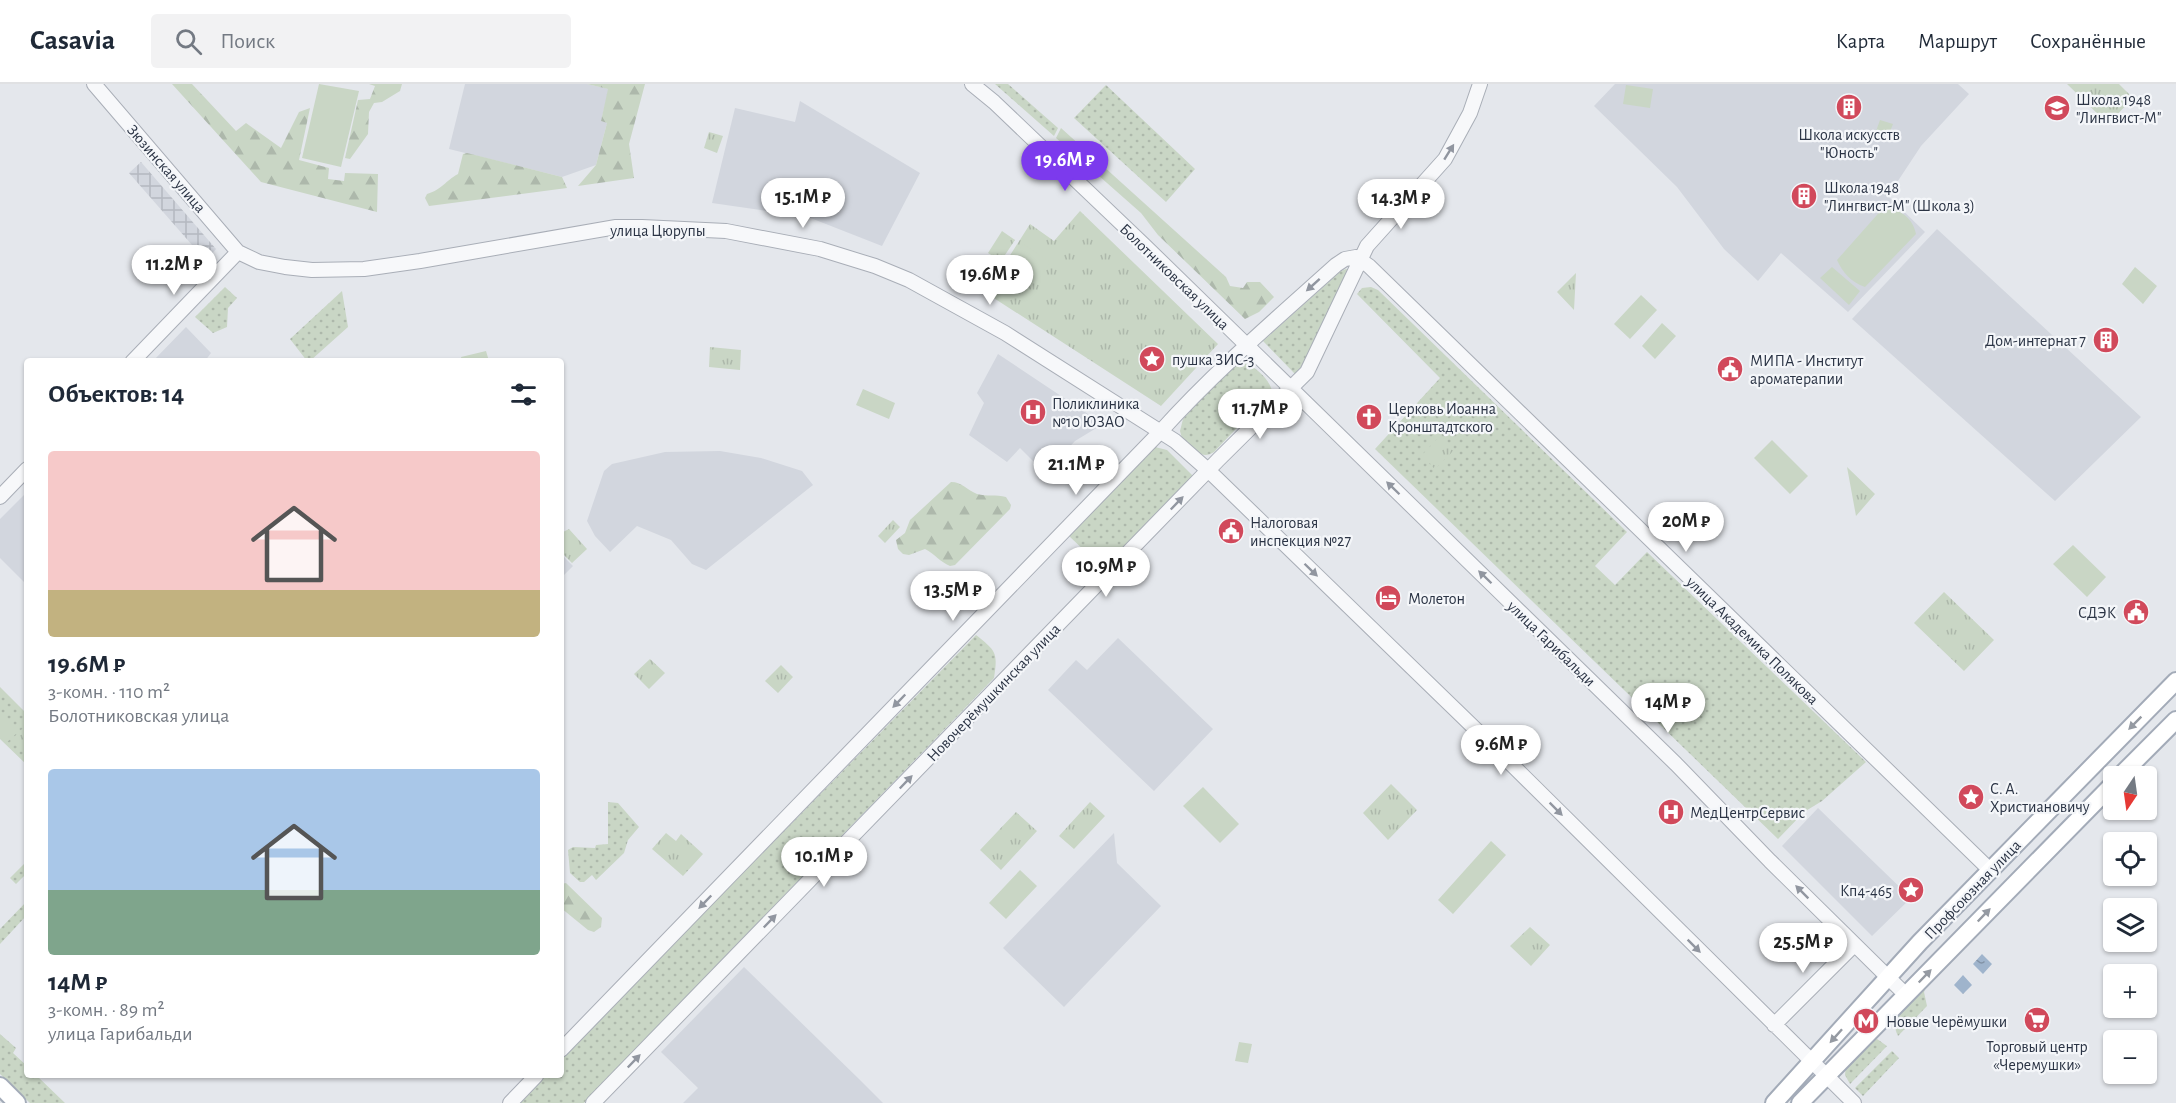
<!DOCTYPE html>
<html lang="ru">
<head>
<meta charset="utf-8">
<style>
	:root { --surface:#fff; --page:#f2f2f3; --text:#1f2937; --muted:#747a83; --line:#e0e1e3; --accent:#7c3aed }
	body { margin:0; font-family:"Alegreya Sans",sans-serif; background:var(--page); color:var(--text); height:100vh; display:flex; flex-direction:column; font-size:22px; white-space:nowrap }
	* { box-sizing:border-box; margin:0 }
	p { font-size:20px; color:var(--muted) }
	.icon { flex:none; width:33px; height:33px; fill:none; stroke:currentColor; stroke-width:2; stroke-linecap:round; stroke-linejoin:round }
	.map { position:relative; flex:1; overflow:hidden }
	.details { position:absolute; left:24px; top:274px; width:540px; height:720px; display:flex; flex-direction:column; background:var(--surface); border-radius:6px; box-shadow:0 2px 4px #0004 }
	.details>* { flex:none }
	.needle { width:39px; rotate:193deg }
	.buttons { position:absolute; left:2103px; top:682px; display:grid; gap:12px }
	.buttons a { display:grid; place-items:center; width:54px; height:54px; border-radius:6px; background:var(--surface); box-shadow:0 2px 4px #0004; font-size:30px }
	.price { position:absolute; translate:-50% -51px; padding:0 14px; border-radius:21px; background:#fff; color:#222; font-size:20px; line-height:39px; filter:drop-shadow(0 2px 3px #0008) }
	.price::after { content:''; position:absolute; left:50%; top:36px; width:18px; height:14px; margin-left:-9px; background:inherit; clip-path:polygon(0 0,100% 0,50% 100%) }
	.price.on { background:var(--accent); color:#fff }
	ul { padding:0; list-style:none }
	li { display:grid; align-content:center; gap:12px; height:318px; padding:0 24px }
	li span { display:grid; place-items:center; height:186px; border-radius:6px; color:#555 }
	li>.icon { margin-inline-start:auto }
	span .icon { width:108px; height:108px; fill:#fffc; stroke-width:1 }
	li b { font-size:26px }
	h2 { display:flex; justify-content:space-between; align-items:center; height:72px; padding:0 24px; font-size:26px }
	header { display:flex; align-items:center; gap:36px; box-sizing:border-box; height:84px; padding:0 30px; background:var(--surface); border-bottom:2px solid var(--line) }
	header strong { font-size:28px }
	nav { display:flex; gap:33px; margin-inline-start:auto; font-size:21px }
	.search { width:420px; height:54px; background:var(--page); display:flex; align-items:center; gap:15px; box-sizing:border-box; padding:0 21px; border-radius:6px; color:var(--muted); font-size:22px }
	.map>svg:first-child { display:block }
</style>
</head>
<body>
<header>
<strong>Casavia</strong>
<div class="search"><svg class="icon" aria-label="search" viewBox="0 0 24 24"><circle cx="10" cy="10" r="6"/><path d="M15 15l6 6"/></svg>Поиск</div>
<nav><a>Карта</a><a>Маршрут</a><a>Сохранённые</a></nav>
</header>
<div class="map">
<svg width="2176" height="1019" viewBox="0 0 2176 1019">
	<defs>
		<pattern id="industrial-grid" width="8" height="8" patternUnits="userSpaceOnUse" patternTransform="scale(1.5)"><rect width="8" height="8" fill="#d2d6de"/><path d="M0 4h8M4 0v8" fill="none" stroke="#b4b8c0"/></pattern>
		<pattern id="grass-dots" width="8" height="8" patternUnits="userSpaceOnUse" patternTransform="scale(1.5)"><rect width="8" height="8" fill="#c9d6c5"/><path d="M2 2h.1M6 6h.1" fill="none" stroke="#adb8ab" stroke-width="1.8" stroke-linecap="round"/></pattern>
		<pattern id="forest-firs" width="22" height="20" patternUnits="userSpaceOnUse" patternTransform="scale(1.5)"><rect width="22" height="20" fill="#c9d6c5"/><path d="M5 1l3.5 6h-7zM16 11l3.5 6h-7z" fill="#adb8ab"/></pattern>
		<pattern id="park-tufts" width="24" height="20" patternUnits="userSpaceOnUse" patternTransform="scale(1.5)"><rect width="24" height="20" fill="#c9d6c5"/><path d="M3 7l-1-3M5 7V3M7 7l1-3M15 17l-1-3M17 17v-4M19 17l1-3" fill="none" stroke="#adb8ab"/></pattern>
		<pattern id="water-ripples" width="26" height="14" patternUnits="userSpaceOnUse" patternTransform="scale(1.5)"><rect width="26" height="14" fill="#9fb4cc"/><path d="M2 4q2-2 4 0t4 0M15 11q2-2 4 0t4 0" fill="none" stroke="#8293a7"/></pattern>
	</defs>
	<rect width="100%" height="100%" fill="#e4e7ec"/>
	<path fill="#d2d6de" d="M465,0H587L609,5L601,37L607,39L596,81L562,93L449,65Z
		M1615,0H1958L1969,10L1921,62L1888,112L1925,148L1848,228L1781,169L1758,197L1724,165L1677,103L1594,22Z
		M800,17L920,89L882,162L808,133L712,119L735,24L795,38Z
		M1937,145L2141,333L2055,417L1852,235Z
		M186,243L211,269L205,277H153Z
		M998,270L1103,340L1075,357L1045,389L1020,364L1007,378L969,351L984,319L977,309Z
		M720,367L761,374L802,387L813,401L706,486L692,480L671,456L637,442L610,468L595,452L587,437L604,387L612,380L665,368Z
		M27,408V501L0,474V435Z
		M561,470L573,482L561,494Z
		M1118,554L1213,645L1154,707L1048,606L1076,576L1087,586Z
		M1818,724L1911,814L1872,852L1782,762Z
		M1114,749L1117,779L1161,822L1064,923L1003,864Z
		M744,883L859,995L883,1019H683L698,1004L661,968Z"/>
	<path fill="url(#industrial-grid)" d="M141,78L216,165L206,177L129,89Z"/>
	<path fill="url(#grass-dots)" d="M995,0H1008L1058,44L1054,52Z
		M1106,1L1195,85L1166,118L1074,34Z
		M1346,185L1349,186L1305,279L1295,290L1263,257L1341,187Z
		M225,203L237,214L228,224L227,243L213,249L195,233Z
		M1371,203L1378,206L1627,448L1595,482L1615,501L1647,468L1866,678L1822,717L1804,728L1778,755L1375,365L1440,294L1357,210L1362,204Z
		M342,207L348,243L310,277H307L290,255Z
		M1244,279C1255,282 1270,296 1272,307L1214,368C1202,376 1194,366 1183,358L1180,347L1183,335L1232,282Z
		M1155,363L1167,366L1194,393L1091,501L1084,495L1079,500L1071,491L1089,471L1069,452Z
		M976,551C996,567 998,568 994,594L584,1019H518L545,992H561V975Z
		M0,603L27,630V681L0,655Z
		M608,718L618,719L639,743L628,756L624,769L596,796L592,791L584,798H580L570,789L568,766L573,763L595,764L596,761L608,760Z
		M27,777V789L16,800L10,794Z
		M27,817V831L0,860V845Z
		M1929,896L1924,908L1927,922L1898,952C1886,929 1914,912 1929,896Z
		M0,950L16,964L13,969L27,982V992H37L65,1019H30L0,990Z
		M1877,955L1887,962L1850,1000L1845,991L1846,981L1870,957Z
		M1892,967L1899,974L1863,1012L1855,1004Z"/>
	<path fill="url(#forest-firs)" d="M172,0H192L236,47L246,39L281,64L299,28L310,24L299,76L329,84L328,95L344,97L345,89L378,90L377,128L261,98Z
		M369,0H402L400,7L382,18L374,19L369,28L368,50L350,75L345,74L358,16L370,15L375,2Z
		M587,0H645L629,60L634,94L578,102L596,81L607,39L601,37L608,5Z
		M1061,44L1226,193L1230,202L1243,204L1247,198H1260L1274,213L1259,228L1245,235L1158,151L1141,129L1056,54Z
		M467,69L562,93L567,104L429,122L425,114L427,110C443,105 445,97 458,90L463,70Z
		M951,398C962,398 967,406 977,410C987,413 996,410 1006,413L1011,421L1010,425L955,481L950,482C940,478 935,470 925,465L909,471L903,470L898,465L896,456L905,449L910,436Z
		M566,799L602,834L601,843L594,848L588,846L561,824V800Z"/>
	<path fill="url(#park-tufts)" d="M2067,0H2119L2133,14L2108,40Z
		M709,48L723,52L717,69L704,64Z
		M1080,127L1218,260L1161,322L986,209L1030,140L1054,157Z
		M1002,147L1015,156L1001,177L988,169Z
		M1576,189L1574,226L1557,208Z
		M710,263L741,266L740,286L709,283Z
		M486,267L489,277H462L461,273Z
		M1439,353L1454,366L1435,385L1421,372Z
		M1847,383L1875,410L1856,432Z
		M893,436L900,443L885,459L878,452Z
		M569,445L587,465L572,479L561,468V449Z
		M1944,508L1994,556L1964,587L1914,539Z
		M650,575L665,589L649,605L634,590Z
		M781,581L793,593L778,609L765,597Z
		M25,642L27,644V672L11,656Z
		M1391,700L1417,726L1388,756L1363,729Z
		M1090,718L1105,732L1074,765L1059,752Z
		M1016,728L1037,747L1001,786L980,766Z
		M666,749L676,757L681,750L703,770L683,792L652,765Z
		M1530,843L1550,861L1531,882L1510,862Z
		M1239,958L1252,960L1248,979L1235,977Z"/>
	<path fill="#c9d6c5" d="M319,0L359,7L341,83L302,74Z
		M1626,1L1653,5L1650,24L1623,20Z
		M1880,36L1893,40L1889,50H1875Z
		M1884,123C1900,125 1913,134 1916,150L1865,203C1851,198 1843,189 1837,176Z
		M1023,160L1050,178L1039,195L1012,177Z
		M1832,183L1860,207L1849,221L1820,194Z
		M2135,183L2157,202L2143,220L2122,200Z
		M1641,211L1657,226L1630,255L1614,240Z
		M1662,239L1676,252L1655,275L1642,262Z
		M863,305L895,319L889,335L856,321Z
		M1772,356L1808,392L1790,410L1754,374Z
		M2073,461L2106,493L2087,513L2053,480Z
		M0,632L17,649L6,659L0,653Z
		M1203,703L1239,740L1220,759L1183,722Z
		M1491,757L1506,771L1453,830L1438,816Z
		M1020,786L1037,802L1006,835L989,819Z"/>
	<path fill="url(#water-ripples)" d="M1982,870L1992,880L1983,890L1973,880Z
		M1963,891L1972,901L1963,910L1954,901Z"/>
	<g fill="none" stroke-linecap="round" stroke-linejoin="round">
		<defs>
			<path id="minor" d="M94,0L238,168L259,178L285,183L312,186L364,185L420,177L616,143H642L726,147L820,165L875,182L909,196L1005,249L1175,357L1209,387L1497,666L1854,1019
				M972,0L994,18L1144,161L1676,680L1770,777L1906,911
				M132,278L238,168
				M0,413L27,385
				M1774,941L1854,861
				M561,966L1161,347C1215,287 1276,235 1336,181L1345,175L1356,173L1369,182L1989,785
				M510,1019L536,992
				M593,1019L1218,376L1307,288L1367,162L1445,75L1470,29L1480,0"/>
			<path id="major" d="M2119,693L2176,636
				M0,1002L17,1019
				M1774,1019L1920,858L2176,597
				M1800,1019L2114,699"/>
		</defs>
		<use href="#minor" stroke="#a9aeb7" stroke-width="16"/>
		<use href="#major" stroke="#a3abb8" stroke-width="20"/>
		<use href="#minor" stroke="#f7f8fa" stroke-width="14"/>
		<use href="#major" stroke="#fff" stroke-width="16"/>
	</g>
	<defs><path id="oneway-solid" d="M-6-.8H1V-3.2L6.5 0L1 3.2V.8H-6Z" transform="scale(1.5)"/></defs>
	<g fill="#9196a0">
		<use href="#oneway-solid" transform="translate(1449 68) rotate(-58)"/>
		<use href="#oneway-solid" transform="translate(1313 201) rotate(138)"/>
		<use href="#oneway-solid" transform="translate(1393 404) rotate(-136)"/>
		<use href="#oneway-solid" transform="translate(1177 419) rotate(-46)"/>
		<use href="#oneway-solid" transform="translate(1311 486) rotate(44)"/>
		<use href="#oneway-solid" transform="translate(1485 493) rotate(-136)"/>
		<use href="#oneway-solid" transform="translate(899 617) rotate(134)"/>
		<use href="#oneway-solid" transform="translate(906 698) rotate(-46)"/>
		<use href="#oneway-solid" transform="translate(1556 725) rotate(45)"/>
		<use href="#oneway-solid" transform="translate(1802 808) rotate(-135)"/>
		<use href="#oneway-solid" transform="translate(705 818) rotate(134)"/>
		<use href="#oneway-solid" transform="translate(770 837) rotate(-46)"/>
		<use href="#oneway-solid" transform="translate(1694 862) rotate(45)"/>
		<use href="#oneway-solid" transform="translate(634 977) rotate(-46)"/>
	</g>
	<g fill="#959aa2">
		<use href="#oneway-solid" transform="translate(2135 639) rotate(135)"/>
		<use href="#oneway-solid" transform="translate(1984 831) rotate(-46)"/>
		<use href="#oneway-solid" transform="translate(1925 892) rotate(-46)"/>
		<use href="#oneway-solid" transform="translate(1836 952) rotate(132)"/>
	</g>
	<defs>
		<symbol id="building-disc" viewBox="-11 -11 22 22"><circle r="9.5" fill="#d1495b" stroke="#f4f6f9"/><path d="M-4-6H4V6H1V3H-1V6H-4ZM-2.5-4.3h1.7v1.8h-1.7ZM.8-4.3h1.7v1.8H.8ZM-2.5-1h1.7V.8h-1.7ZM.8-1h1.7V.8H.8Z" fill="#fff"/></symbol>
		<symbol id="school-disc" viewBox="-11 -11 22 22"><circle r="9.5" fill="#d1495b" stroke="#f4f6f9"/><path d="M0-5L7-2L0 1L-7-2ZM-4 1L0 2.5L4 1V4Q0 6-4 4Z" fill="#fff"/></symbol>
		<symbol id="sight-disc" viewBox="-11 -11 22 22"><circle r="9.5" fill="#d1495b" stroke="#f4f6f9"/><path d="M0-6L1.8-2.2L6-1.7L2.9 1.2L3.7 5.4L0 3.3L-3.7 5.4L-2.9 1.2L-6-1.7L-1.8-2.2Z" fill="#fff"/></symbol>
		<symbol id="civic-disc" viewBox="-11 -11 22 22"><circle r="9.5" fill="#d1495b" stroke="#f4f6f9"/><path d="M-.6-6.5H3V-4.5H.6V-3L4-1V1h2V6H-6V1h2V-1L-.6-3ZM-1.2 2.5V6h2.4V2.5Z" fill="#fff"/></symbol>
		<symbol id="hospital-disc" viewBox="-11 -11 22 22"><circle r="9.5" fill="#d1495b" stroke="#f4f6f9"/><path d="M-5-5h3v3.5h4V-5h3V5h-3V1.5h-4V5h-3Z" fill="#fff"/></symbol>
		<symbol id="church-disc" viewBox="-11 -11 22 22"><circle r="9.5" fill="#d1495b" stroke="#f4f6f9"/><path d="M-1.2-6h2.4v3.5h3.3v2.4h-3.3V6h-2.4V-.1h-3.3v-2.4h3.3Z" fill="#fff"/></symbol>
		<symbol id="hotel-disc" viewBox="-11 -11 22 22"><circle r="9.5" fill="#d1495b" stroke="#f4f6f9"/><path d="M-6-4.5h1.5V1H6V5H4.5V3h-9V5H-6ZM-4 0a1.8 1.8 0 1 1 3.6 0ZM.5 0V-2.5h3Q6-2.5 6 0Z" fill="#fff"/></symbol>
		<symbol id="supermarket-disc" viewBox="-11 -11 22 22"><circle r="9.5" fill="#d1495b" stroke="#f4f6f9"/><path d="M-6-5.5h2.5l.6 2H6L4.5 2H-2.5L-4.4-4H-6ZM-1.5 3.2a1.3 1.3 0 1 0 .1 0ZM3 3.2a1.3 1.3 0 1 0 .1 0Z" fill="#fff"/></symbol>
		<symbol id="metro-disc" viewBox="-11 -11 22 22"><circle r="9.5" fill="#d1495b" stroke="#f4f6f9"/><path d="M-5.5 5V-5H-3L0 0L3-5H5.5V5H3V-.5L0 4L-3-.5V5Z" fill="#fff"/></symbol>
	</defs>
	<g fill-rule="evenodd">
		<use href="#building-disc" x="1834" y="8" width="30" height="30"/>
		<use href="#school-disc" x="2042" y="9" width="30" height="30"/>
		<use href="#building-disc" x="1789" y="97" width="30" height="30"/>
		<use href="#building-disc" x="2091" y="241" width="30" height="30"/>
		<use href="#sight-disc" x="1137" y="260" width="30" height="30"/>
		<use href="#civic-disc" x="1715" y="270" width="30" height="30"/>
		<use href="#hospital-disc" x="1018" y="313" width="30" height="30"/>
		<use href="#church-disc" x="1354" y="318" width="30" height="30"/>
		<use href="#civic-disc" x="1216" y="432" width="30" height="30"/>
		<use href="#hotel-disc" x="1373" y="499" width="30" height="30"/>
		<use href="#civic-disc" x="2121" y="513" width="30" height="30"/>
		<use href="#sight-disc" x="1956" y="698" width="30" height="30"/>
		<use href="#hospital-disc" x="1656" y="713" width="30" height="30"/>
		<use href="#sight-disc" x="1896" y="791" width="30" height="30"/>
		<use href="#supermarket-disc" x="2022" y="921" width="30" height="30"/>
		<use href="#metro-disc" x="1851" y="922" width="30" height="30"/>
	</g>
	<g text-anchor="middle" stroke-width="4.5" stroke-linejoin="round" paint-order="stroke">
		<g font-size="16" fill="#2b3445" stroke="#f4f6f9" text-anchor="start">
			<text x="2076" y="21">Школа 1948<tspan x="2076" dy="18">"Лингвист-М"</tspan></text>
			<text x="1849" y="56" text-anchor="middle">Школа искусств<tspan x="1849" dy="18">"Юность"</tspan></text>
			<text x="1824" y="109">Школа 1948<tspan x="1824" dy="18">"Лингвист-М" (Школа 3)</tspan></text>
			<text x="2086" y="262" text-anchor="end">Дом-интернат 7</text>
			<text x="1172" y="281">пушка ЗИС-3</text>
			<text x="1750" y="282">МИПА - Институт<tspan x="1750" dy="18">ароматерапии</tspan></text>
			<text x="1052" y="325">Поликлиника<tspan x="1052" dy="18">№10 ЮЗАО</tspan></text>
			<text x="1388" y="330">Церковь Иоанна<tspan x="1388" dy="18">Кронштадтского</tspan></text>
			<text x="1250" y="444">Налоговая<tspan x="1250" dy="18">инспекция №27</tspan></text>
			<text x="1408" y="520">Молетон</text>
			<text x="2116" y="534" text-anchor="end">СДЭК</text>
			<text x="1990" y="710">С. А.<tspan x="1990" dy="18">Христиановичу</tspan></text>
			<text x="1690" y="734">МедЦентрСервис</text>
			<text x="1892" y="812" text-anchor="end">Кп4-465</text>
			<text x="1886" y="943">Новые Черёмушки</text>
			<text x="2037" y="968" text-anchor="middle">Торговый центр<tspan x="2037" dy="18">«Черемушки»</tspan></text>
		</g>
		<g font-size="16" fill="#2b3445" stroke="#f4f6f9">
			<text transform="translate(167 84) rotate(49)" y="6">Зюзинская улица</text>
			<text x="658" y="152">улица Цюрупы</text>
			<text transform="translate(1175 192) rotate(44)" y="6">Болотниковская улица</text>
			<text transform="translate(1753 556) rotate(44)" y="6">улица Академика Полякова</text>
			<text transform="translate(1552 559) rotate(44)" y="6">улица Гарибальди</text>
			<text transform="translate(993 608) rotate(-46)" y="6">Новочерёмушкинская улица</text>
			<text transform="translate(1972 805) rotate(-46)" y="6">Профсоюзная улица</text>
		</g>
	</g>
</svg>
<div class="buttons">
<a><svg class="needle" viewBox="-14 -14 28 28"><path d="M0-13l5 13h-10z" fill="#e53935"/><path d="M0 13l5-13h-10z" fill="#747a83"/></svg></a>
<a><svg class="icon" aria-label="locate" viewBox="0 0 24 24"><circle cx="12" cy="12" r="6"/><path d="M12 2v4M12 18v4M2 12h4M18 12h4"/></svg></a>
<a><svg class="icon" aria-label="layers" viewBox="0 0 24 24"><path d="M12 4l9 5-9 5-9-5zM3 14l9 5 9-5"/></svg></a>
<a>+</a>
<a>−</a>
</div>
<b class="price on" style="left:1065px;top:108px">19.6M ₽</b>
<b class="price" style="left:803px;top:145px">15.1M ₽</b>
<b class="price" style="left:1401px;top:146px">14.3M ₽</b>
<b class="price" style="left:174px;top:212px">11.2M ₽</b>
<b class="price" style="left:990px;top:222px">19.6M ₽</b>
<b class="price" style="left:1260px;top:356px">11.7M ₽</b>
<b class="price" style="left:1076px;top:412px">21.1M ₽</b>
<b class="price" style="left:1686px;top:469px">20M ₽</b>
<b class="price" style="left:1106px;top:514px">10.9M ₽</b>
<b class="price" style="left:953px;top:538px">13.5M ₽</b>
<b class="price" style="left:1668px;top:650px">14M ₽</b>
<b class="price" style="left:1501px;top:692px">9.6M ₽</b>
<b class="price" style="left:824px;top:804px">10.1M ₽</b>
<b class="price" style="left:1803px;top:890px">25.5M ₽</b>
<section class="details">
<h2>Объектов: 14<svg class="icon" aria-label="filters" viewBox="0 0 24 24"><path d="M4 7h16M4 17h16"/><circle cx="9" cy="7" r="2"/><circle cx="15" cy="17" r="2"/></svg></h2>
<ul>
<li><span style="background:linear-gradient(#f6c9c9 75%,#c2b280 0)"><svg class="icon" aria-label="home" viewBox="0 0 24 24"><path d="M3 11l9-7 9 7M6 9v11h12V9"/></svg></span><div><b>19.6M ₽</b><p>3-комн. · 110 m²</p><p>Болотниковская улица</p></div></li>
<li><span style="background:linear-gradient(#a9c7e8 65%,#7fa58c 0)"><svg class="icon" aria-label="home" viewBox="0 0 24 24"><path d="M3 11l9-7 9 7M6 9v11h12V9"/></svg></span><div><b>14M ₽</b><p>3-комн. · 89 m²</p><p>улица Гарибальди</p></div></li>
</ul>
</section>
</div>
</body>
</html>
